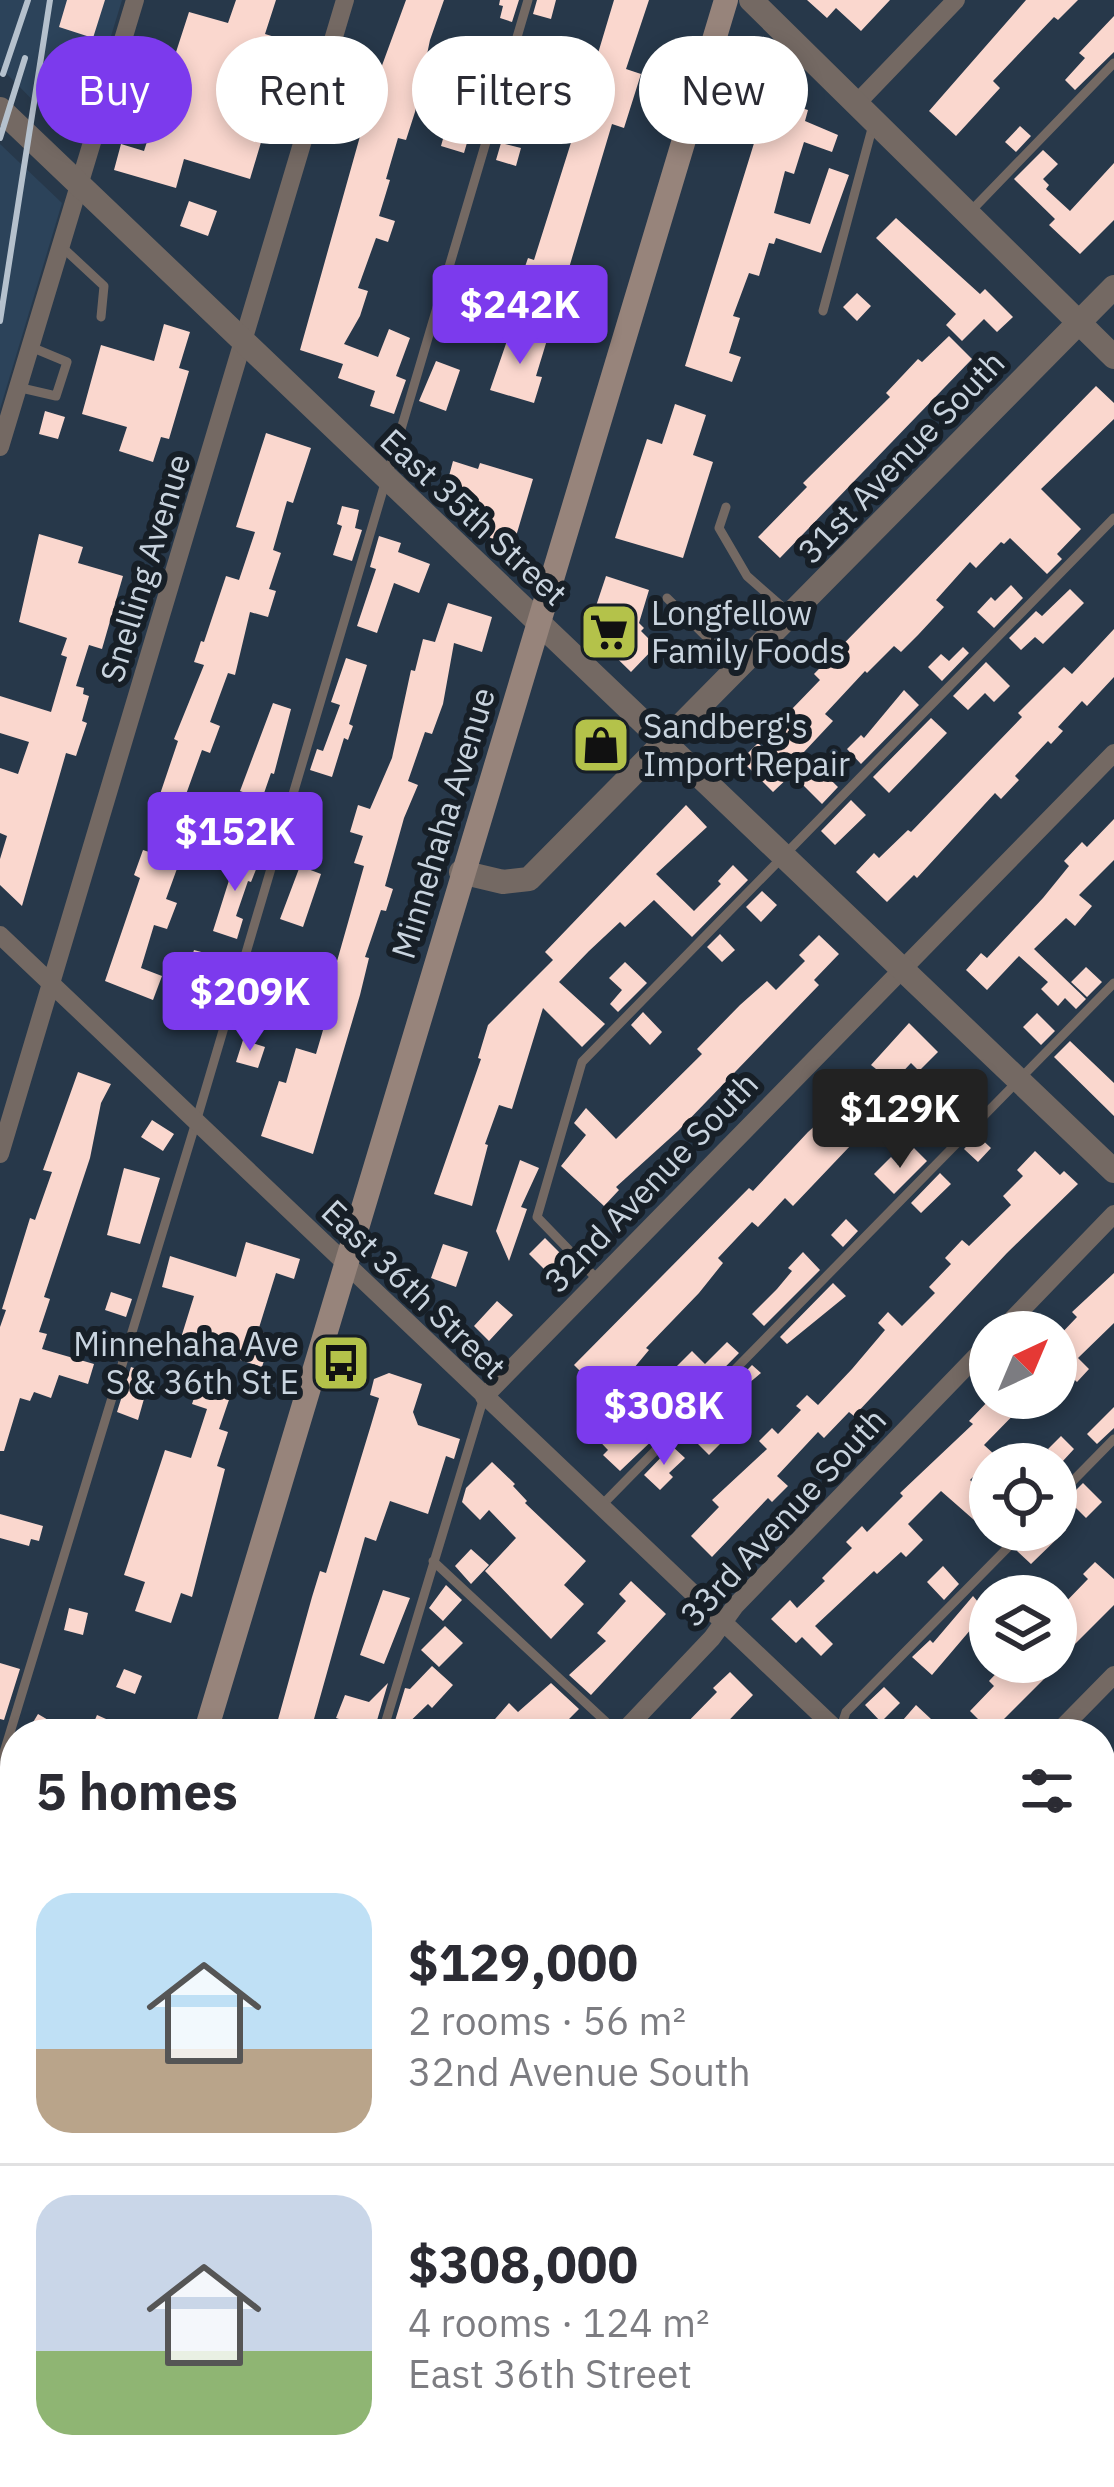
<!DOCTYPE html>
<html lang="en">
<head>
<meta charset="utf-8">
<style>
	:root { --surface:#fff; --page:#f7f7f7; --text:#2b2b33; --muted:#7c7c81; --line:#e1e1e2; --accent:#7c3aed }
	body { margin:0; font-family:"IBM Plex Sans",sans-serif; background:var(--page); color:var(--text); height:100vh; display:flex; flex-direction:column; font-size:45px; white-space:nowrap }
	* { box-sizing:border-box; margin:0 }
	p { font-size:39px; color:var(--muted) }
	.icon { flex:none; width:66px; height:66px; fill:none; stroke:currentColor; stroke-width:2; stroke-linecap:round; stroke-linejoin:round }
	.map { position:relative; flex:1; overflow:hidden }
	.side { position:absolute; left:0px; top:1719px; width:1116px; height:768px; display:flex; flex-direction:column; background:var(--surface); border-radius:48px 48px 0 0; box-shadow:0 6px 18px #0003 }
	.side>* { flex:none }
	.banner { position:absolute; left:36px; top:36px; width:1044px; height:108px; display:flex; gap:24px }
	.needle { width:78px; rotate:44deg }
	.fabs { position:absolute; left:969px; top:1311px; display:grid; gap:24px }
	.fabs a { display:grid; place-items:center; width:108px; height:108px; border-radius:50%; background:var(--surface); box-shadow:0 6px 18px #0003; font-size:60px }
	.price { position:absolute; translate:-50% -102px; padding:0 27px; border-radius:12px; background:var(--accent); color:#fff; font-size:39px; line-height:78px; filter:drop-shadow(0 3px 6px #0008) }
	.price::after { content:''; position:absolute; left:50%; top:72px; width:36px; height:27px; margin-left:-18px; background:inherit; clip-path:polygon(0 0,100% 0,50% 100%) }
	.price.selected { background:#222; color:#fff }
	ul { padding:0; list-style:none }
	li { display:flex; align-items:center; gap:36px; height:300px; padding:0 36px }
	li+li { border-top:3px solid var(--line) }
	li span { display:grid; place-items:center; flex:none; width:336px; height:240px; border-radius:36px; color:#555 }
	li>.icon { margin-inline-start:auto }
	span .icon { width:144px; height:144px; fill:#fffc; stroke-width:1 }
	li b { font-size:51px }
	h2 { display:flex; justify-content:space-between; align-items:center; height:144px; padding:0 36px; font-size:51px }
	.pill { padding:0 42px; border-radius:54px; background:var(--surface); box-shadow:0 6px 18px #0003; font-size:42px; line-height:108px }
	.pill.selected { background:var(--accent); color:#fff }
	.map>svg:first-child { display:block }
</style>
</head>
<body>
<div class="map">
<svg width="1114" height="2487" viewBox="0 0 1114 2487">
	<rect width="100%" height="100%" fill="#27384a"/>
	<path fill="#483c2d" d="M0,2203L15,2207V2472H153L149,2487H0Z"/>
	<path fill="#2c435a" d="M0,0H122L81,135L72,140L0,67Z
		M0,144L62,203L0,409Z"/>
	<path fill="#fad7ce" d="M67,0H105L93,38L59,27Z
		M236,0H276L265,34L291,42L250,179L184,159L176,188L114,170L121,144L144,151L189,12L228,23Z
		M406,0H444L430,40L415,112L406,140L398,138L386,179L390,180L379,216L395,221L388,242L376,238L358,288L368,291L360,316L344,344L378,357L389,329L410,338L396,376L406,380L394,414L370,406L375,391L338,378L343,364L300,350L373,90Z
		M500,0H519L512,22L500,18L503,6L499,5Z
		M537,0H556L551,19L533,14Z
		M614,0H649L626,69L641,74L624,128L612,124L560,298L519,284L528,258L534,260L580,114L569,110L585,56L596,60Z
		M807,0H890L861,31L836,8L827,18Z
		M1026,0H1078L1058,20L1054,17L993,81L1000,88L956,136L929,111Z
		M1114,16V52L1075,90L1065,80L1085,58L1079,53Z
		M768,98L808,110L805,121L838,135L832,152L804,142L794,174L785,171L774,213L810,224L829,168L849,175L821,253L776,238L774,244L769,243L759,276L749,273L733,316L740,318L729,353L741,357L732,382L685,366Z
		M465,102L487,109L480,130L459,123Z
		M507,113L522,118L515,141L497,135Z
		M448,121L471,129L464,153L441,146Z
		M1020,126L1031,136L1016,152L1005,142Z
		M501,143L521,148L516,166L496,160Z
		M1043,150L1058,164L1043,179L1049,185L1046,189L1070,211L1114,163V220L1080,254L1049,225L1055,219L1014,179Z
		M189,201L217,211L208,236L180,226Z
		M896,218L980,294L985,289L1013,317L997,332L984,319L962,341L946,325L956,314L876,238Z
		M857,293L871,306L857,321L843,307Z
		M445,311L463,316L456,340L438,334Z
		M164,324L190,332L179,368L189,371L169,439L161,437L153,462L119,451L127,427L82,414L101,345L154,361Z
		M511,329L547,340L536,376L542,377L534,403L490,390Z
		M949,336L972,359L780,558L758,537L807,487L803,483L890,397L886,393L918,359L922,362Z
		M436,361L460,370L446,411L419,401Z
		M1096,386L1114,403V419L1041,489L1081,529L1057,554L1062,559L1047,574L1010,538L1004,544L1001,542L976,568L970,562L936,600L944,607L918,635L901,652L894,646L867,673L865,671L825,714L833,721L803,753L838,787L822,804L792,774L773,792L741,760L758,743L763,748L796,715L791,710L820,680L814,674Z
		M675,404L706,415L693,455L713,462L683,558L615,538L647,439L662,444Z
		M45,411L65,417L58,439L39,434Z
		M266,433L311,448L293,503L287,501L273,550L281,553L269,589L276,591L268,617L250,612L235,675L228,673L210,722L220,726L210,753L202,750L175,825L191,830L166,899L177,903L167,929L154,925L141,968L162,976L153,1000L105,981L140,878L134,875L143,850L149,852L162,815L154,812L178,741L174,739L204,665L194,662L201,641L204,642L226,576L239,580L255,532L236,527Z
		M453,461L478,469L480,463L533,479L514,543L500,547L473,521L479,499L446,487Z
		M342,506L359,510L355,528L362,530L352,561L333,555L342,526L337,524Z
		M39,534L83,547L78,563L123,576L102,649L89,645L76,686L84,688L83,694L89,696L82,721L87,723L76,756L66,753L22,906L0,885V859L7,836L0,833V768L18,774L29,742L0,733V696L51,712L67,657L61,655L67,638L19,622Z
		M379,536L401,543L398,552L430,564L419,593L394,583L377,633L357,626L376,569L370,567Z
		M606,576L649,590L639,623L644,628L641,631L656,646L631,672L588,630Z
		M1011,585L1023,598L994,628L977,612L991,597L995,601Z
		M1070,589L1084,603L1043,644L1035,637L1021,650L1009,638L1036,611L1042,616Z
		M448,603L492,617L482,652L454,643L443,704L432,734L425,732L408,781L418,785L404,818L385,886L393,889L386,911L381,910L365,957L369,958L360,995L313,1154L261,1136L279,1081L286,1083L296,1048L316,1054L328,1013L297,1003L305,978L330,986L364,866L354,863L363,836L350,832L358,805L370,809L392,758L411,670L415,671L423,639L435,642Z
		M1114,629V677L1087,706L1082,701L1058,727L1063,731L1051,744L1048,741L1015,776L1019,780L1001,799L995,793L917,878L914,875L887,902L856,872L874,853L879,858L908,830L911,832L1022,717L1018,713L1064,667L1072,674Z
		M963,647L969,653L942,681L928,667L941,654L949,661Z
		M346,658L367,665L349,724L353,726L348,740L344,738L332,777L310,770L317,749L323,751L340,705L331,702Z
		M986,662L1010,686L994,702L985,693L968,710L953,696Z
		M904,690L919,705L861,764L847,749L861,735L864,738Z
		M273,703L291,709L274,774L271,773L262,799L240,791Z
		M931,718L947,733L889,793L873,777Z
		M605,722L624,740L593,773L574,755Z
		M851,800L866,815L835,845L821,831Z
		M686,805L707,827L656,874L694,911L721,884L718,881L733,865L748,880L692,937L654,900L625,927L620,922L589,951L559,982L605,1024L582,1047L543,1008L512,1109L499,1105L485,1144L488,1145L472,1206L434,1194L481,1059L478,1058L488,1025L553,960L545,952Z
		M1114,819V860L1079,895L1092,906L1075,926L1066,918L1034,949L1086,999L1076,1009L1065,998L1058,1006L1041,989L1048,982L1019,956L987,990L966,970L981,953L987,958L1043,898L1069,866L1064,861L1082,842L1087,847Z
		M232,851L259,862L251,882L248,881L236,916L243,919L237,939L213,931L231,874L224,871Z
		M300,866L321,874L303,927L280,919Z
		M762,891L777,905L761,922L746,907Z
		M720,934L735,950L722,962L707,947Z
		M819,935L839,954L814,980L819,985L678,1131L616,1187L619,1190L604,1206L561,1166L586,1135L574,1123L586,1108L616,1139L702,1054L697,1049L740,1005L767,981L776,990L805,961L799,955Z
		M194,950L216,956L198,1005L179,998Z
		M625,962L647,983L618,1012L610,1004L622,990L609,978Z
		M254,966L271,971L263,997L246,991Z
		M1086,967L1102,982L1087,997L1071,982Z
		M643,1012L662,1032L650,1045L631,1025Z
		M1037,1013L1055,1031L1041,1045L1023,1027Z
		M909,1023L938,1052L919,1071L911,1063L881,1095L890,1104L793,1206L785,1198L758,1227L752,1222L718,1258L723,1263L699,1293L646,1348L649,1350L608,1399L574,1365L749,1188L753,1191L808,1132L836,1107L839,1110L876,1069L871,1065Z
		M243,1040L265,1047L258,1068L236,1062Z
		M1070,1041L1114,1083V1116L1054,1057Z
		M78,1072L111,1084L101,1103L90,1158L44,1297L50,1299L39,1332L47,1334L42,1349L94,1364L88,1384L59,1375L51,1398L34,1392L30,1401L20,1398L4,1451H0V1327L6,1310L2,1309L30,1218L35,1220L52,1172L43,1170Z
		M928,1109L945,1124L930,1140L913,1124Z
		M152,1120L174,1134L163,1151L141,1137Z
		M977,1135L991,1148L978,1162L964,1149Z
		M914,1148L927,1161L894,1194L874,1174L891,1157L898,1165Z
		M1035,1151L1060,1175L1064,1171L1078,1184L1007,1253L854,1416L849,1412L824,1438L818,1432L777,1476L788,1486L772,1502L768,1498L712,1557L691,1536L719,1507L712,1500L767,1449L759,1441L772,1428L778,1434L801,1410L796,1406L807,1395L818,1405L852,1369L885,1330L878,1323L888,1312L902,1326L935,1293L929,1287L951,1264L945,1258L962,1240L969,1246L1011,1205L1003,1196L1023,1176L1017,1170Z
		M520,1160L539,1168L521,1207L527,1209L509,1261L496,1231Z
		M124,1168L160,1178L140,1244L107,1235Z
		M940,1173L951,1184L921,1213L911,1203Z
		M846,1219L858,1231L843,1247L831,1235Z
		M545,1238L566,1259L550,1275L529,1254Z
		M246,1242L300,1259L294,1279L276,1273L258,1331L272,1335L262,1367L180,1341L194,1296L162,1287L170,1256L236,1277Z
		M443,1244L468,1252L456,1287L431,1278Z
		M803,1252L820,1270L764,1326L752,1314L777,1289L792,1271L788,1268Z
		M1114,1273V1323L1078,1358L1089,1369L1077,1382L1065,1371L1056,1380V1339L1077,1317L1072,1312Z
		M833,1283L846,1296L787,1344L780,1337Z
		M111,1292L132,1299L126,1317L105,1310Z
		M497,1301L513,1315L489,1341L474,1326Z
		M727,1342L739,1353L685,1408L671,1395L685,1380L674,1369L692,1351L705,1364Z
		M752,1365L761,1373L730,1399L724,1394Z
		M131,1367L151,1374L138,1420L117,1412Z
		M389,1373L422,1384L413,1412L418,1425L460,1439L454,1459L446,1456L428,1514L390,1501L376,1541L365,1537L314,1719L320,1721L317,1734H274L312,1597L320,1571L326,1573L371,1425L379,1398L370,1395L374,1379Z
		M200,1380L232,1391L219,1429L228,1432L217,1466L225,1469L192,1597L181,1593L171,1623L135,1611L145,1582L124,1575L165,1450L191,1458L207,1409L192,1404Z
		M991,1398H1030L984,1445L995,1455L970,1480L990,1500V1534L941,1491L908,1524L923,1540L906,1557L901,1552L877,1574L874,1571L815,1626L833,1644L821,1656L802,1637L796,1643L771,1619L790,1600L797,1608L825,1581L822,1578L852,1548L846,1542L862,1526L867,1532L903,1496L900,1493L973,1424L969,1421Z
		M1114,1407V1428L1097,1444L1087,1434Z
		M601,1410L628,1438L644,1420L659,1434L620,1471L603,1455L608,1450L585,1426Z
		M707,1421L725,1439L709,1455L691,1437Z
		M1061,1436L1074,1449L1062,1462L1048,1449Z
		M672,1446L685,1458L669,1473L673,1477L660,1490L644,1475Z
		M492,1462L515,1484L513,1486L527,1501L525,1503L586,1561L564,1585L584,1604L551,1639L485,1571L516,1538L489,1510L480,1520L462,1502L466,1488Z
		M1083,1483L1102,1502L1086,1518L1067,1499Z
		M0,1514L43,1526L39,1541L31,1539L29,1546L0,1538Z
		M1034,1530H1066L1031,1564L1017,1551Z
		M471,1549L489,1565L471,1584L455,1566Z
		M1095,1562L1114,1579V1605L1068,1651L1056,1638V1612L1088,1579L1083,1574Z
		M943,1566L959,1584L944,1600L927,1582Z
		M631,1581L666,1614L591,1695L569,1675L606,1641L597,1633L626,1601L619,1594Z
		M446,1585L462,1600L443,1621L429,1608Z
		M383,1590L410,1598L384,1664L360,1655Z
		M973,1596L990,1616L976,1632L972,1628L932,1675L912,1657L930,1640L933,1643Z
		M69,1608L88,1613L83,1635L64,1630Z
		M445,1626L463,1643L439,1667L421,1650Z
		M1007,1662H1061L991,1732L970,1711L994,1686L989,1681Z
		M0,1663L20,1669L4,1720L0,1719Z
		M432,1666L453,1685L432,1708L428,1704L397,1734H391L405,1688L410,1689Z
		M124,1669L142,1676L135,1694L116,1687Z
		M730,1672L753,1695L716,1734H676L717,1692L713,1688Z
		M388,1683L373,1734L352,1728L354,1724L336,1718L345,1695L369,1702Z
		M551,1683L579,1709L564,1724L561,1721L549,1734H482L509,1703L518,1712Z
		M884,1687L900,1703L881,1722L865,1705Z
		M916,1705L931,1719L918,1734L903,1720Z
		M38,1714L72,1734H26Z
		M97,1715L140,1734H89Z
		M0,1822L15,1827V1874L0,1869Z
		M10,1975L15,1976V2109L1,2145L0,2012Z
		M32,2472H89L84,2487H28Z
		M173,2472H191L209,2487H177L171,2482Z
		M226,2472H262L278,2487H212Z
		M419,2472H491L507,2487H405Z
		M824,2472H873L858,2487H809Z
		M1054,2472H1097L1082,2487H1040Z"/>
	<g fill="none" stroke-linecap="round" stroke-linejoin="round">
		<path stroke="#746963" stroke-width="9" d="M969,213L1114,63
			M61,246L104,286L101,317
			M823,311L873,125
			M17,387L56,396L67,362L31,347
			M726,507L719,528L747,576L788,612
			M667,598L735,665
			M597,1279L537,1217L582,1062L1114,518
			M1056,1498L1114,1439
			M600,1507L1114,983
			M433,1561L619,1734
			M839,1733L846,1712L1025,1530
			M382,1734L484,1397
			M2,1759L196,1122L528,0
			M1101,1901L1114,1887
			M1101,2334L1114,2320
			M160,2487L164,2472
			M542,2487L557,2472
			M954,2487L968,2472"/>
		<path stroke="#746963" stroke-width="18" d="M857,103L956,0
			M0,447L135,0
			M0,935L841,1734
			M0,1154L345,0
			M1000,1332L1114,1214
			M484,1397L1114,753
			M621,1734L712,1638L735,1606L990,1342
			M1056,1734L1114,1675
			M0,1759L15,1773
			M1101,1978L1114,1990
			M1101,2122L1114,2108
			M652,2472L668,2487
			M339,2487L354,2472
			M748,2487L763,2472"/>
		<path stroke="#746963" stroke-width="24" d="M751,0L1114,357
			M0,109L1114,1171
			M461,872L503,882L529,879L1114,287"/>
		<path stroke="#97847b" stroke-width="24" d="M205,1734L726,0
			M0,2411L15,2362"/>
		<path stroke="#b5c1cd" stroke-width="6" d="M3,74L28,0
			M0,138L25,58
			M0,321L50,0"/>
	</g>
	<defs>
		<symbol id="supermarket-square" viewBox="-11 -11 22 22"><rect x="-9" y="-9" width="18" height="18" rx="4" fill="#b4c24a" stroke="#171f27"/><path d="M-6-5.5h2.5l.6 2H6L4.5 2H-2.5L-4.4-4H-6ZM-1.5 3.2a1.3 1.3 0 1 0 .1 0ZM3 3.2a1.3 1.3 0 1 0 .1 0Z" fill="#111"/></symbol>
		<symbol id="shop-square" viewBox="-11 -11 22 22"><rect x="-9" y="-9" width="18" height="18" rx="4" fill="#b4c24a" stroke="#171f27"/><path d="M-5-2.5h2.3a2.7 3.5 0 0 1 5.4 0H5L5.5 6h-11ZM-1.5-2.5h3a1.5 2.3 0 0 0-3 0Z" fill="#111"/></symbol>
		<symbol id="bus-square" viewBox="-11 -11 22 22"><rect x="-9" y="-9" width="18" height="18" rx="4" fill="#b4c24a" stroke="#171f27"/><path d="M-5-6H5V4H4V6H2V4H-2V6H-4V4H-5ZM-3.5-4V0h7V-4ZM-3.5 1.2v1.5H-2V1.2ZM2 1.2v1.5H3.5V1.2Z" fill="#111"/></symbol>
	</defs>
	<g fill-rule="evenodd">
		<use href="#supermarket-square" x="576" y="599" width="66" height="66"/>
		<use href="#shop-square" x="568" y="712" width="66" height="66"/>
		<use href="#bus-square" x="308" y="1330" width="66" height="66"/>
	</g>
	<g text-anchor="middle" stroke-width="12" stroke-linejoin="round" paint-order="stroke">
		<g font-size="33" fill="#c9d4df" stroke="#171f27">
			<text transform="translate(901 457) rotate(-46)" y="12">31st Avenue South</text>
			<text transform="translate(474 517) rotate(43)" y="12">East 35th Street</text>
			<text transform="translate(145 568) rotate(-73)" y="12">Snelling Avenue</text>
			<text transform="translate(443 823) rotate(-73)" y="12">Minnehaha Avenue</text>
			<text transform="translate(651 1182) rotate(-46)" y="12">32nd Avenue South</text>
			<text transform="translate(414 1289) rotate(44)" y="12">East 36th Street</text>
			<text transform="translate(783 1517) rotate(-47)" y="12">33rd Avenue South</text>
		</g>
		<g font-size="33" fill="#c9d4df" stroke="#171f27" text-anchor="start">
			<text x="651" y="625">Longfellow<tspan x="651" dy="38">Family Foods</tspan></text>
			<text x="643" y="738">Sandberg's<tspan x="643" dy="38">Import Repair</tspan></text>
			<text x="299" y="1356" text-anchor="end">Minnehaha Ave<tspan x="299" dy="38">S &amp; 36th St E</tspan></text>
		</g>
	</g>
</svg>
<div class="fabs">
<a><svg class="needle" viewBox="-14 -14 28 28"><path d="M0-13l5 13h-10z" fill="#e53935"/><path d="M0 13l5-13h-10z" fill="#7c7c81"/></svg></a>
<a><svg class="icon" aria-label="locate" viewBox="0 0 24 24"><circle cx="12" cy="12" r="6"/><path d="M12 2v4M12 18v4M2 12h4M18 12h4"/></svg></a>
<a><svg class="icon" aria-label="layers" viewBox="0 0 24 24"><path d="M12 4l9 5-9 5-9-5zM3 14l9 5 9-5"/></svg></a>
</div>
<b class="price" style="left:520px;top:367px">$242K</b>
<b class="price" style="left:235px;top:894px">$152K</b>
<b class="price" style="left:250px;top:1054px">$209K</b>
<b class="price selected" style="left:900px;top:1171px">$129K</b>
<b class="price" style="left:664px;top:1468px">$308K</b>
<div class="banner">
<a class="pill selected">Buy</a>
<a class="pill">Rent</a>
<a class="pill">Filters</a>
<a class="pill">New</a>
</div>
<section class="side">
<h2>5 homes<svg class="icon" aria-label="filters" viewBox="0 0 24 24"><path d="M4 7h16M4 17h16"/><circle cx="9" cy="7" r="2"/><circle cx="15" cy="17" r="2"/></svg></h2>
<ul>
<li><span style="background:linear-gradient(#bfe0f5 65%,#b9a48a 0)"><svg class="icon" aria-label="home" viewBox="0 0 24 24"><path d="M3 11l9-7 9 7M6 9v11h12V9"/></svg></span><div><b>$129,000</b><p>2 rooms · 56 m²</p><p>32nd Avenue South</p></div></li>
<li><span style="background:linear-gradient(#c9d6e8 65%,#8fb573 0)"><svg class="icon" aria-label="home" viewBox="0 0 24 24"><path d="M3 11l9-7 9 7M6 9v11h12V9"/></svg></span><div><b>$308,000</b><p>4 rooms · 124 m²</p><p>East 36th Street</p></div></li>
</ul>
</section>
</div>
</body>
</html>
